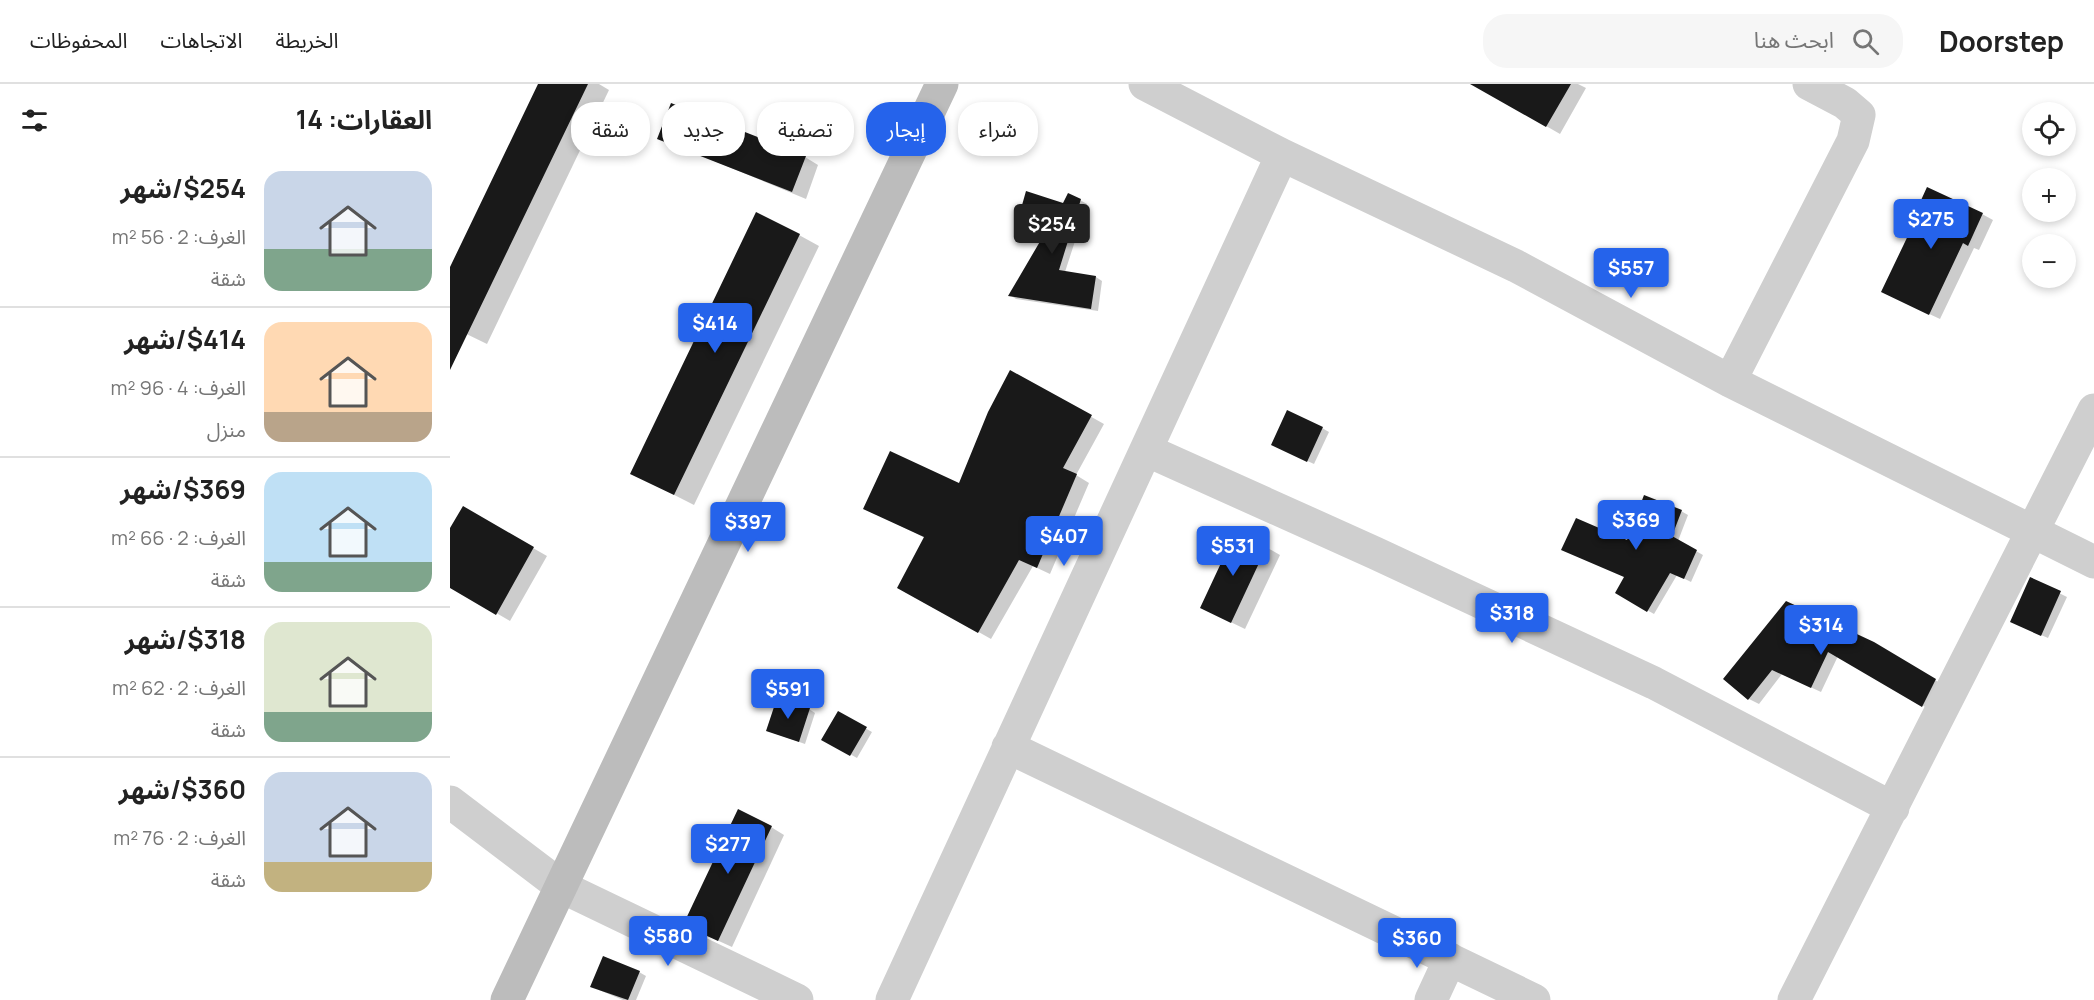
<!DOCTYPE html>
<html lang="ar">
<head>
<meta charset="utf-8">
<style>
	:root { --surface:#fff; --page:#f6f6f6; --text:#222; --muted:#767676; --line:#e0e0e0; --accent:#2563eb }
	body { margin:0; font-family:Manrope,"Noto Sans Arabic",sans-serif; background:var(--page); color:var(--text); direction:rtl; height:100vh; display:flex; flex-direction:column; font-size:22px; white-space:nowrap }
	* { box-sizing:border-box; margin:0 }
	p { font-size:20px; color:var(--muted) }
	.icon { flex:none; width:33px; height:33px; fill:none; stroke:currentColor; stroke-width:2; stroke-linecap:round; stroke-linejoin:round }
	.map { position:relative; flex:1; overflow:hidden; direction:ltr }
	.side { display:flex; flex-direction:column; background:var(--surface); width:450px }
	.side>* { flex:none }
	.top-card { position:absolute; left:18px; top:18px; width:570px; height:54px; direction:rtl; display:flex; gap:12px }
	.controls { position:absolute; left:1572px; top:18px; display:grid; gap:12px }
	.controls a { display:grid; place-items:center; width:54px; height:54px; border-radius:50%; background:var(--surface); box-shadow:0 3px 9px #0003; font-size:30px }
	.price { position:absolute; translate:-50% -51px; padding:0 14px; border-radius:6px; background:var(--accent); color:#fff; font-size:20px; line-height:39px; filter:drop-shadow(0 2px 3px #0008) }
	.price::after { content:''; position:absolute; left:50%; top:36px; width:18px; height:14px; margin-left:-9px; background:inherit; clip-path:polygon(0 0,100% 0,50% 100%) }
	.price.active { background:#222; color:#fff }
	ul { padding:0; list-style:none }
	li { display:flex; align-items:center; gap:18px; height:150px; padding:0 18px }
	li+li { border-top:2px solid var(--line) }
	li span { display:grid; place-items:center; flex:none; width:168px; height:120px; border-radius:18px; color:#555 }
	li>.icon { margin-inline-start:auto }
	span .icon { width:72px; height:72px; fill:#fffc; stroke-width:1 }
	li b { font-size:26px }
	h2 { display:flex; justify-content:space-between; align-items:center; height:72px; padding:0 18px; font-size:26px }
	.pill { padding:0 21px; border-radius:24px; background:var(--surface); box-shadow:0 3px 9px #0003; font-size:21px; line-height:54px }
	.pill.active { background:var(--accent); color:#fff }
	header { display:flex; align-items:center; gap:36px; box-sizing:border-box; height:84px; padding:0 30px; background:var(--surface); border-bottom:2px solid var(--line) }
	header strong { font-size:28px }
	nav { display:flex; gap:33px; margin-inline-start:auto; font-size:21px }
	.search { width:420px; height:54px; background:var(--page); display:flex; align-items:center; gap:15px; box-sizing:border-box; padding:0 21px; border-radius:24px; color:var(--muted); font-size:22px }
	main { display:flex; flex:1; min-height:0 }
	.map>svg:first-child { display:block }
</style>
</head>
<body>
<header>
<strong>Doorstep</strong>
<div class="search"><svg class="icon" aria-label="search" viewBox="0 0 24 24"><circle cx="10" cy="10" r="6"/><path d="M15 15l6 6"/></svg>ابحث هنا</div>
<nav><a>الخريطة</a><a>الاتجاهات</a><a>المحفوظات</a></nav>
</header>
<main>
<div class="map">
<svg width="1644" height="916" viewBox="0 0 1644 916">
	<rect width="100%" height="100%" fill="#fff"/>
	<path fill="#0003" d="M90,0H149L159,6L37,260L0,242V187Z
		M1085,0H1128L1136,4L1110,50L1070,27Z
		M209,54L355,73L368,81L356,115Z
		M630,116L637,120L615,188L646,193L652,197L648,227L566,215L560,211L596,150L575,142L614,120Z
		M1532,130L1543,136L1529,166L1524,164L1490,235L1443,213Z
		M349,151L369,162L244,421L181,389Z
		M561,288L654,340L626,391L639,399L600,490L583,482L541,555L449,503L475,454L415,424L509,401Z
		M872,344L879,348L864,380L829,364Z
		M13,424L97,472L60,537L0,502V447Z
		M1231,427L1238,431L1228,457L1253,471L1241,498L1227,491L1204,530L1167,509L1176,494L1178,458Z
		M816,463L830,471L795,545L766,531Z
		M1581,495L1617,513L1598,554L1568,541Z
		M1337,519L1423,559L1495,602L1482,627L1388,572L1371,608L1332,590L1309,620L1299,615L1275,595Z
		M359,625L365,629L355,660L318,647Z
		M388,629L422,648L407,674L373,655Z
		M321,743L334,751L282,863L249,848Z
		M189,888L196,892L186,916H173L149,906Z"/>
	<path fill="#191919" d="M88,0H138L0,286V183Z
		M1020,0H1121L1096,43Z
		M221,19L356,72L342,108L207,55Z
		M1477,103L1533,129L1518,162L1513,159L1479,231L1431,208L1465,137L1462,136Z
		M576,107L613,119L618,109L631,115L609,186L646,192L641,225L558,212L595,149L567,139Z
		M306,128L350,150L224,411L180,390Z
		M560,286L642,331L613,384L627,390L587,484L569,476L528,549L447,504L474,453L413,425L440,367L509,399L538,328Z
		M837,326L873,343L857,378L821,361Z
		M1194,411L1232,426L1222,452L1247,466L1234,495L1220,489L1197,528L1165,509L1174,493L1111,466L1126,434L1177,456Z
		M13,422L84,463L46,531L0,504V444Z
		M786,447L817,462L781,539L750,524Z
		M1580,493L1611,507L1591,552L1560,538Z
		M1336,517L1424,558L1486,595L1472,623L1378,568L1361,604L1322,586L1298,616L1273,595Z
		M327,614L360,624L349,658L316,647Z
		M388,627L417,643L400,672L371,656Z
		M288,725L322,742L268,857L233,841Z
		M153,872L190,887L178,916L140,903Z"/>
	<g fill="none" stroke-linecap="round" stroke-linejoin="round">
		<path stroke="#cfcfcf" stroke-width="33" d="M695,0L832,71L1066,182L1280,297L1644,478
			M1280,297L1403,57L1409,31L1395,19L1359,0
			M696,366L925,469L1204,599L1443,724
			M558,663L1084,916
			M0,718L112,803L347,916
			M442,916L832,71
			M981,916L1000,875
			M1344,916L1644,326"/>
		<path stroke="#bcbcbc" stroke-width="33" d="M57,916L492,0"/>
	</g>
</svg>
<div class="controls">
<a><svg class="icon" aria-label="locate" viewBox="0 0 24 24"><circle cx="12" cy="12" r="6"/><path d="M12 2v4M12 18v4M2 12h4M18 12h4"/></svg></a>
<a>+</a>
<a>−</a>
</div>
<b class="price" style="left:1481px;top:166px">$275</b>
<b class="price active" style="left:602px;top:171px">$254</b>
<b class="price" style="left:1181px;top:215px">$557</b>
<b class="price" style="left:265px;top:270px">$414</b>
<b class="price" style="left:1186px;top:467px">$369</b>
<b class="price" style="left:298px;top:469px">$397</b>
<b class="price" style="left:614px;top:483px">$407</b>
<b class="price" style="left:783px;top:493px">$531</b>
<b class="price" style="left:1062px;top:560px">$318</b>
<b class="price" style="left:1371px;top:572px">$314</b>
<b class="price" style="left:338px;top:636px">$591</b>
<b class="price" style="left:278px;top:791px">$277</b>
<b class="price" style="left:218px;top:883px">$580</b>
<b class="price" style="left:967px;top:885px">$360</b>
<div class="top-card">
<a class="pill">شراء</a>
<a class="pill active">إيجار</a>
<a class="pill">تصفية</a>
<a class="pill">جديد</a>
<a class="pill">شقة</a>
</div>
</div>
<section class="side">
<h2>العقارات: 14<svg class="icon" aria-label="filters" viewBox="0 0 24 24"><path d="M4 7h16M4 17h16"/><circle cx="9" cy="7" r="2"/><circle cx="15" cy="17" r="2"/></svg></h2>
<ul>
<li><span style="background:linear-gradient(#c9d6e8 65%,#7fa58c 0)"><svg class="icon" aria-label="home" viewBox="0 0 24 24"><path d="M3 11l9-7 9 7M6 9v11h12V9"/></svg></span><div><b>$254/شهر</b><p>الغرف: 2 · 56 m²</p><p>شقة</p></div></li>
<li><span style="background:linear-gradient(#ffd9b3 75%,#b9a48a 0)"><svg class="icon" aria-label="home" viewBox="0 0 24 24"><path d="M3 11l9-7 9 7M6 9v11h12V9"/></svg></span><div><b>$414/شهر</b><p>الغرف: 4 · 96 m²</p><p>منزل</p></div></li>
<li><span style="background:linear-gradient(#bfe0f5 75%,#7fa58c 0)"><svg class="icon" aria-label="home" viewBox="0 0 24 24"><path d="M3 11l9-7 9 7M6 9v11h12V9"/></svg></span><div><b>$369/شهر</b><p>الغرف: 2 · 66 m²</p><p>شقة</p></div></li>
<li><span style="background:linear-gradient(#dfe7d0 75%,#7fa58c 0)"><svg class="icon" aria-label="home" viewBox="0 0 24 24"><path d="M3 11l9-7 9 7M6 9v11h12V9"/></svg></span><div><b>$318/شهر</b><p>الغرف: 2 · 62 m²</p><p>شقة</p></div></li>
<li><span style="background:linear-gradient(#c9d6e8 75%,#c2b280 0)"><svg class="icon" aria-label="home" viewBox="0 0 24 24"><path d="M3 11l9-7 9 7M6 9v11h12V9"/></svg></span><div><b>$360/شهر</b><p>الغرف: 2 · 76 m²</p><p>شقة</p></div></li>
</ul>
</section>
</main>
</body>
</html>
